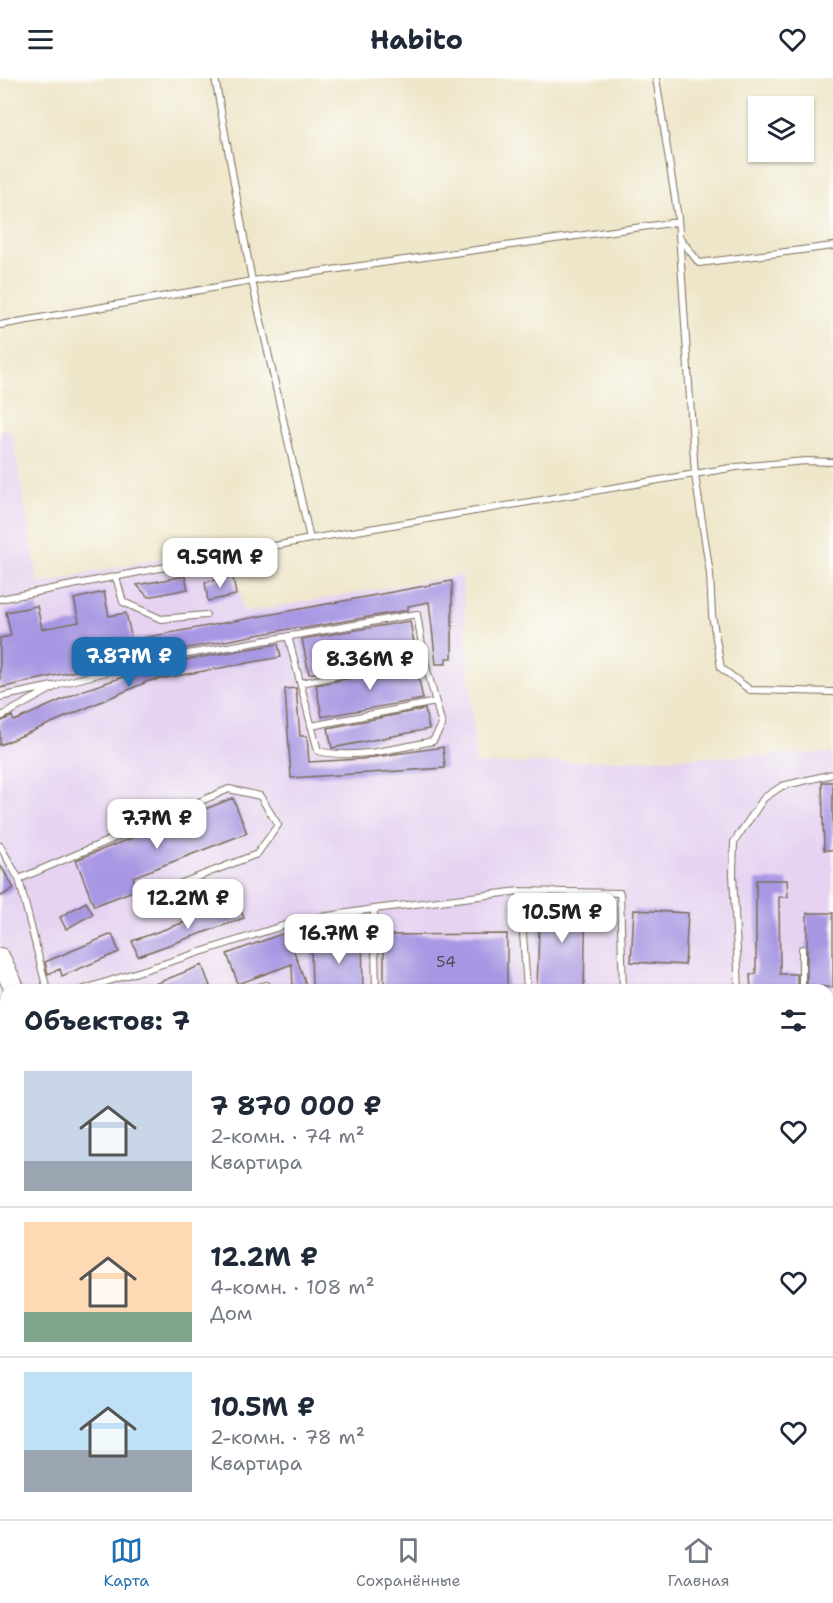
<!DOCTYPE html>
<html lang="ru">
<head>
<meta charset="utf-8">
<style>
	:root { --surface:#fff; --page:#f6f6f7; --text:#1f2937; --muted:#747a83; --line:#e0e1e3; --accent:#1f6fb2 }
	body { margin:0; font-family:"Shantell Sans",sans-serif; background:var(--page); color:var(--text); height:100vh; display:flex; flex-direction:column; font-size:22px; white-space:nowrap }
	* { box-sizing:border-box; margin:0 }
	p { font-size:20px; color:var(--muted) }
	.icon { flex:none; width:33px; height:33px; fill:none; stroke:currentColor; stroke-width:2; stroke-linecap:round; stroke-linejoin:round }
	.map { position:relative; flex:1; overflow:hidden }
	.sheet { position:absolute; left:0px; top:906px; width:834px; height:536px; display:flex; flex-direction:column; background:var(--surface); border-radius:18px 18px 0 0; box-shadow:0 2px 4px #0004 }
	.sheet>* { flex:none }
	.fabs { position:absolute; left:748px; top:18px; display:grid; gap:12px }
	.fabs a { display:grid; place-items:center; width:66px; height:66px; border-radius:0px; background:var(--surface); box-shadow:0 2px 4px #0004; font-size:30px }
	.price { position:absolute; translate:-50% -51px; padding:0 14px; border-radius:12px; background:#fff; color:#222; font-size:20px; line-height:39px; filter:drop-shadow(0 2px 3px #0008) }
	.price::after { content:''; position:absolute; left:50%; top:36px; width:18px; height:14px; margin-left:-9px; background:inherit; clip-path:polygon(0 0,100% 0,50% 100%) }
	.price.on { background:var(--accent); color:#fff }
	ul { padding:0; list-style:none }
	li { display:flex; align-items:center; gap:18px; height:150px; padding:0 24px }
	li+li { border-top:2px solid var(--line) }
	li span { display:grid; place-items:center; flex:none; width:168px; height:120px; border-radius:0px; color:#555 }
	li>.icon { margin-inline-start:auto }
	span .icon { width:72px; height:72px; fill:#fffc; stroke-width:1 }
	li b { font-size:26px }
	h2 { display:flex; justify-content:space-between; align-items:center; height:72px; padding:0 24px; font-size:26px }
	header { display:flex; justify-content:space-between; align-items:center; height:78px; padding:0 24px; background:var(--surface); font-size:27px; font-weight:700 }
	.menu { display:flex; justify-content:space-around; align-items:center; height:84px; border-top:2px solid var(--line); background:var(--surface); font-size:16px; color:var(--muted) }
	.menu a { display:grid; justify-items:center; gap:3px }
	.menu .on { color:var(--accent) }
	.map>svg:first-child { display:block }
</style>
</head>
<body>
<header><svg class="icon" aria-label="menu" viewBox="0 0 24 24"><path d="M4 6h16M4 12h16M4 18h16"/></svg>Habito<svg class="icon" aria-label="heart" viewBox="0 0 24 24"><path d="M12 20l-8-8c-3-5 5-10 8-4 3-6 11-1 8 4z"/></svg></header>
<div class="map">
<svg width="833" height="1441" viewBox="0 0 833 1441">
	<rect width="100%" height="100%" fill="#fdfcf7"/>
	<filter id="ink" filterUnits="userSpaceOnUse"><feTurbulence type="fractalNoise" baseFrequency=".0167" numOctaves="2"/><feDisplacementMap in="SourceGraphic" scale="12" xChannelSelector="R" yChannelSelector="G"/><feConvolveMatrix kernelMatrix="1 2 1 2 8 2 1 2 1" color-interpolation-filters="sRGB"/></filter>
	<filter id="wash" filterUnits="userSpaceOnUse"><feTurbulence type="fractalNoise" baseFrequency=".008" numOctaves="4" result="noise"/><feDisplacementMap in="SourceGraphic" scale="24" xChannelSelector="R" yChannelSelector="G"/><feGaussianBlur stdDeviation="1.35" result="paint"/><feColorMatrix in="noise" values="0 0 0 0 0 0 0 0 0 0 0 0 0 0 0 0 0 1.4 0 .05"/><feComposite in="paint" operator="in"/></filter>
	<g filter="url(#wash)">
		<rect width="100%" height="100%" fill="#eee6c9"/>
		<path fill="#e5d3f1" d="M11,351L39,506L229,465L244,534L462,497L476,687L833,675V1441H57L56,1436H828V912H6V936L0,925V353Z"/>
		<g id="blocks">
			<path fill="#a897e3" d="M185,498L188,511L148,519L137,507Z
				M233,499L236,517L208,523L205,504Z
				M452,503V580H446V586H436L429,524L408,528V532L300,551L299,549L173,573L172,571L0,610V560L11,558L6,534L37,528L42,551L79,544L74,521L104,514L109,538L126,535L132,562Z
				M410,543L416,576L309,596L302,561Z
				M278,566L281,579L149,603L0,667V644L12,638L14,643L84,612L162,586Z
				M416,587L423,621L322,639L316,607Z
				M296,610L300,658H307L309,684L361,681L443,669L445,690L291,700L285,611Z
				M425,631L429,651L332,670L328,650Z
				M822,704H833V772H824Z
				M233,720L247,755L133,799L138,811L94,828L76,782Z
				M0,787L14,810L0,819Z
				M756,802H787L788,819H779L780,896H797V909H790V912H751L750,897L756,896Z
				M540,819L586,820L584,912H537Z
				M86,824L93,836L66,851L60,839Z
				M238,825L244,840L138,878L132,863Z
				M634,832L688,835L685,887L631,884Z
				M807,835H833V909H807Z
				M287,854L308,912H293L292,886L238,906L227,876Z
				M112,856L119,874L62,898L60,891L48,896L45,884Z
				M336,856H362L363,912H312L311,869L336,868Z
				M507,856V912H384V857Z
				M202,887L210,908L199,912H140Z"/>
		</g>
	</g>
	<g filter="url(#ink)">
		<use href="#blocks" fill-opacity="0" stroke="#7a6c5a" stroke-width="1.5"/>
		<g fill="none" stroke-linecap="round" stroke-linejoin="round">
			<defs>
				<path id="service" d="M215,0L252,203L310,461
					M656,0L678,140L695,397L710,496L712,537L721,590L750,612L833,614
					M680,160L699,185L833,168
					M0,247L252,203L678,144
					M116,499L123,524L161,541L206,537
					M0,521L310,461L736,389L806,383L833,384
					M301,605L424,580
					M0,619L53,608
					M0,639L60,606L153,582L417,536L424,580L442,647L433,663C398,670 353,682 318,673L288,558
					M311,648L436,624
					M0,768L19,801
					M520,813L620,815L623,912
					M802,871V912
					M47,912L19,801L229,711L260,718L278,747L257,776L156,815
					M81,912L301,842L374,831
					M247,912L267,907L268,912
					M376,912L374,831L520,813L527,912
					M739,912L733,796L734,764L764,720L782,708L833,696
					M828,943H833
					M828,986H833
					M103,1436L110,1441
					M456,1436V1441
					M465,1436L471,1441
					M222,1441L260,1436"/>
				<path id="minor" d="M0,927L6,939
					M63,1436L64,1441"/>
				<path id="tertiary" d="M828,1084H833"/>
				<path id="primary" d="M0,880L15,912
					M92,1436V1441"/>
			</defs>
			<use href="#service" stroke="#7a6c5a" stroke-width="8"/>
			<use href="#minor" stroke="#7a6c5a" stroke-width="14"/>
			<use href="#tertiary" stroke="#7a6c5a" stroke-width="19"/>
			<use href="#primary" stroke="#7a6c5a" stroke-width="22"/>
			<use href="#service" stroke="#fff" stroke-width="6"/>
			<use href="#minor" stroke="#fff" stroke-width="12"/>
			<use href="#tertiary" stroke="#fff" stroke-width="16"/>
			<use href="#primary" stroke="#fff" stroke-width="20"/>
		</g>
	</g>
	<g text-anchor="middle" stroke-width="4.5" stroke-linejoin="round" paint-order="stroke">
		<g font-size="15" fill="#56454f">
			<text x="446" y="889">54</text>
		</g>
	</g>
</svg>
<div class="fabs">
<a><svg class="icon" aria-label="layers" viewBox="0 0 24 24"><path d="M12 4l9 5-9 5-9-5zM3 14l9 5 9-5"/></svg></a>
</div>
<b class="price" style="left:220px;top:511px">9.59M ₽</b>
<b class="price on" style="left:129px;top:610px">7.87M ₽</b>
<b class="price" style="left:370px;top:613px">8.36M ₽</b>
<b class="price" style="left:157px;top:772px">7.7M ₽</b>
<b class="price" style="left:188px;top:852px">12.2M ₽</b>
<b class="price" style="left:562px;top:866px">10.5M ₽</b>
<b class="price" style="left:339px;top:887px">16.7M ₽</b>
<section class="sheet">
<h2>Объектов: 7<svg class="icon" aria-label="filters" viewBox="0 0 24 24"><path d="M4 7h16M4 17h16"/><circle cx="9" cy="7" r="2"/><circle cx="15" cy="17" r="2"/></svg></h2>
<ul>
<li><span style="background:linear-gradient(#c9d6e8 75%,#9aa5b1 0)"><svg class="icon" aria-label="home" viewBox="0 0 24 24"><path d="M3 11l9-7 9 7M6 9v11h12V9"/></svg></span><div><b>7 870 000 ₽</b><p>2-комн. · 74 m²</p><p>Квартира</p></div><svg class="icon" aria-label="heart" viewBox="0 0 24 24"><path d="M12 20l-8-8c-3-5 5-10 8-4 3-6 11-1 8 4z"/></svg></li>
<li><span style="background:linear-gradient(#ffd9b3 75%,#7fa58c 0)"><svg class="icon" aria-label="home" viewBox="0 0 24 24"><path d="M3 11l9-7 9 7M6 9v11h12V9"/></svg></span><div><b>12.2M ₽</b><p>4-комн. · 108 m²</p><p>Дом</p></div><svg class="icon" aria-label="heart" viewBox="0 0 24 24"><path d="M12 20l-8-8c-3-5 5-10 8-4 3-6 11-1 8 4z"/></svg></li>
<li><span style="background:linear-gradient(#bfe0f5 65%,#9aa5b1 0)"><svg class="icon" aria-label="home" viewBox="0 0 24 24"><path d="M3 11l9-7 9 7M6 9v11h12V9"/></svg></span><div><b>10.5M ₽</b><p>2-комн. · 78 m²</p><p>Квартира</p></div><svg class="icon" aria-label="heart" viewBox="0 0 24 24"><path d="M12 20l-8-8c-3-5 5-10 8-4 3-6 11-1 8 4z"/></svg></li>
</ul>
</section>
</div>
<nav class="menu">
<a class="on"><svg class="icon" aria-label="map" viewBox="0 0 24 24"><path d="M3 6l6-2 6 2 6-2v14l-6 2-6-2-6 2zM9 4v14M15 6v14"/></svg>Карта</a>
<a><svg class="icon" aria-label="saved" viewBox="0 0 24 24"><path d="M7 4h10v16l-5-4-5 4z"/></svg>Сохранённые</a>
<a><svg class="icon" aria-label="home" viewBox="0 0 24 24"><path d="M3 11l9-7 9 7M6 9v11h12V9"/></svg>Главная</a>
</nav>
</body>
</html>
